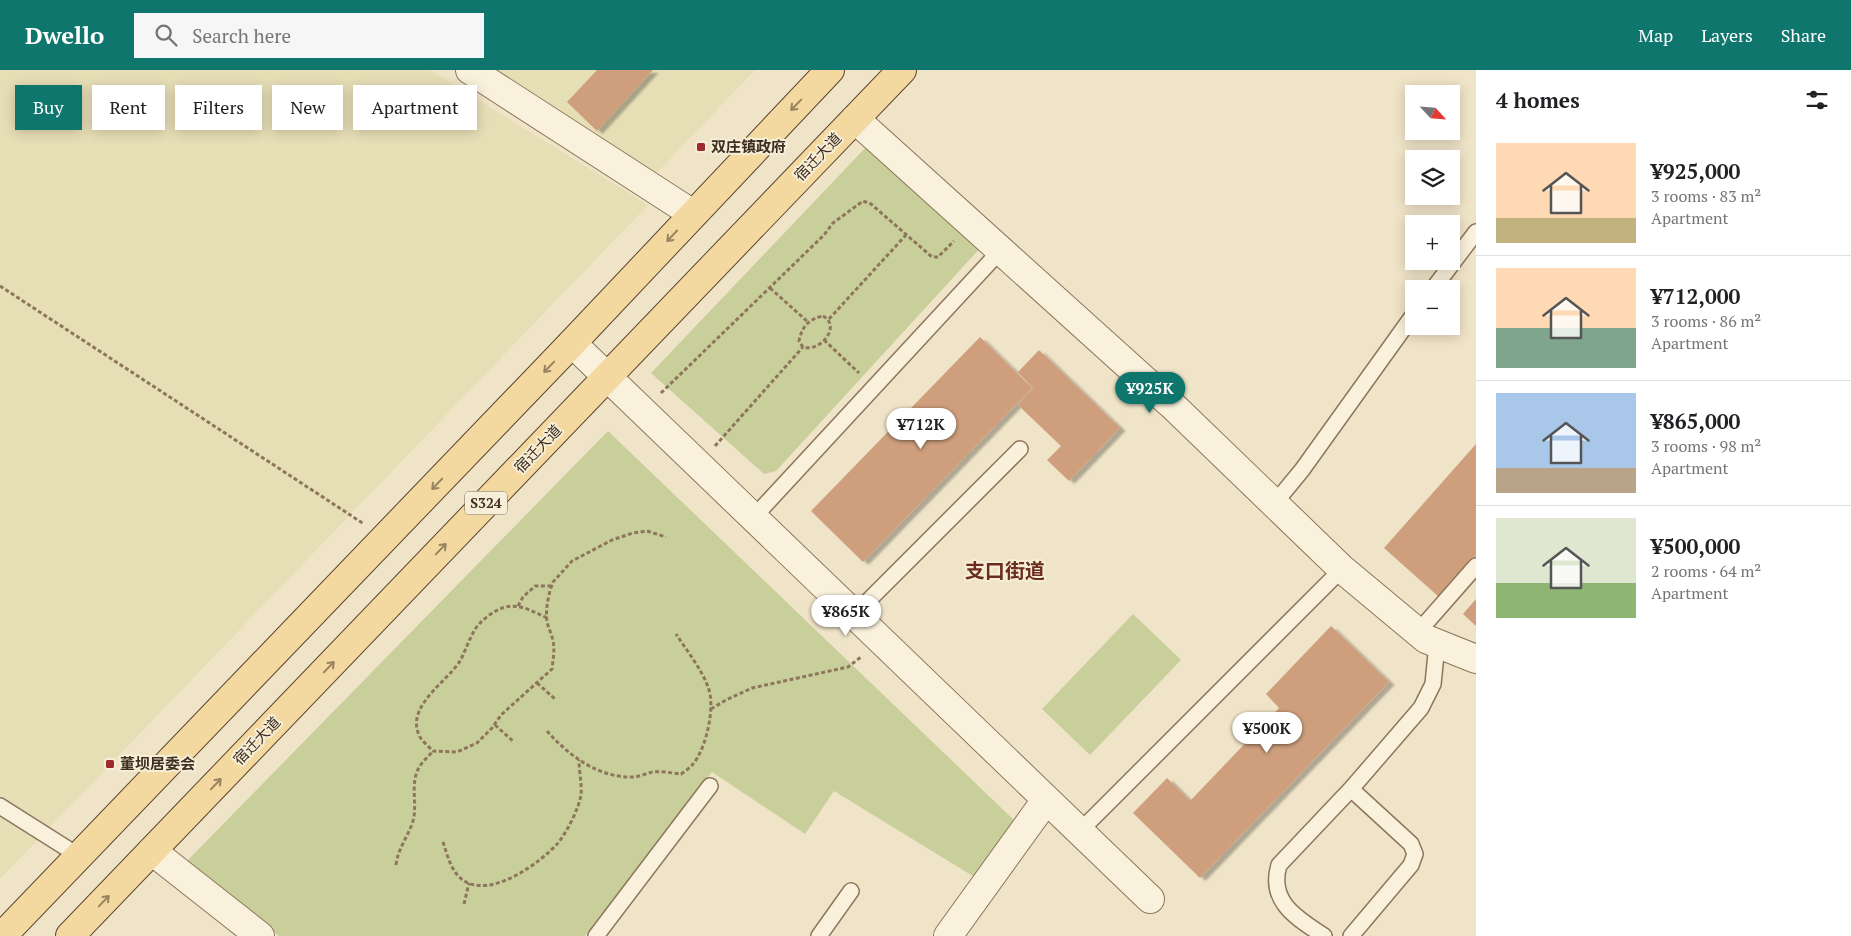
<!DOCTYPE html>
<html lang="en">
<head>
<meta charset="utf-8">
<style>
	:root { --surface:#fff; --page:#f6f6f6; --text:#202124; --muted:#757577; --line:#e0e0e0; --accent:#0f766e }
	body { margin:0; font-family:"PT Serif","Noto Sans SC",serif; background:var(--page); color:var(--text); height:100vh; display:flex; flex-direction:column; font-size:19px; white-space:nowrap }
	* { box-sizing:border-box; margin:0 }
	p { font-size:16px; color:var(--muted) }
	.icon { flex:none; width:28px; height:28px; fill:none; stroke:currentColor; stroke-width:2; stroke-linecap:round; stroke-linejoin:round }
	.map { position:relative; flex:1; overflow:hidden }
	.details { display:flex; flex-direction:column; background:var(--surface); width:375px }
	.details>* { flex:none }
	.guide { position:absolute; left:15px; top:15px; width:475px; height:45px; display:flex; gap:10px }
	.needle { width:32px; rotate:116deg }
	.fabs { position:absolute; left:1405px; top:15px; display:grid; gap:10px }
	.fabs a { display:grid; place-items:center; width:55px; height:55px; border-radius:0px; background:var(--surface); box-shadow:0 2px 12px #0003; font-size:25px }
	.price { position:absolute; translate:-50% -42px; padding:0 11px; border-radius:18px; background:#fff; color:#222; font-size:16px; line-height:32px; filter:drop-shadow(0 1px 2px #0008) }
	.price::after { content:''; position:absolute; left:50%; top:30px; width:15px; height:11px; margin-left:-8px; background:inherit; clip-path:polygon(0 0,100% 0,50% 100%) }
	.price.current { background:var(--accent); color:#fff }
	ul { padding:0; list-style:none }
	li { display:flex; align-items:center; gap:15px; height:125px; padding:0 20px }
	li+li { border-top:1px solid var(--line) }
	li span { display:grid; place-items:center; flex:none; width:140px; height:100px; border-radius:0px; color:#555 }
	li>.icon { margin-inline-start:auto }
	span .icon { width:60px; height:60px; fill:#fffc; stroke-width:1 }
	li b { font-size:21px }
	h2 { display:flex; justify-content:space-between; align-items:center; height:60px; padding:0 20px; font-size:21px }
	.tag { padding:0 18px; border-radius:0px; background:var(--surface); box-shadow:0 2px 12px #0003; font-size:18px; line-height:45px }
	.tag.current { background:var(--accent); color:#fff }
	header { display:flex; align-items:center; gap:30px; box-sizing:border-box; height:70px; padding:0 25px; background:var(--accent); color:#fff }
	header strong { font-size:24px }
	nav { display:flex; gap:28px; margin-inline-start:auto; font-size:18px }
	.search { width:350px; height:45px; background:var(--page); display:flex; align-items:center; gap:12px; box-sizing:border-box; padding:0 18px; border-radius:0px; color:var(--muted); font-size:19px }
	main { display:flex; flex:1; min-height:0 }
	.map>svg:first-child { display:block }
</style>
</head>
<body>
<header>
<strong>Dwello</strong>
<div class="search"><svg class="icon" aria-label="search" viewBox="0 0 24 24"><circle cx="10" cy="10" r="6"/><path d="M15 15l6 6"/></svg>Search here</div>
<nav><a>Map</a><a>Layers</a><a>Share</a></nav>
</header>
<main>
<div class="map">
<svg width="1476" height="866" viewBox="0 0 1476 866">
	<defs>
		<filter id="shadow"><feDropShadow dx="5.5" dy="3" stdDeviation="1" flood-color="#0004"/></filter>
	</defs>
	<rect width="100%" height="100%" fill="#f0e4c8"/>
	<path fill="#e6deb5" d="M0,0H430L648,135L0,809Z
		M483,0H755L653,107Z"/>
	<path fill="#c9cf9b" d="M868,75L983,175L776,401L764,404L651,303Z
		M608,361L1016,752L976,808L834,721L805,764L712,702L585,866H279L185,793Z
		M1133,544L1181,590L1090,685L1042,639Z"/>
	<path fill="#cf9f7d" filter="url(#shadow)" d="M597,0H653L597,61L567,32Z
		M980,267L1032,318L863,492L811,441Z
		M1039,280L1120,358L1069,411L1047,390L1061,376L1018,335L1033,318L1018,302Z
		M1476,374V484L1439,527L1384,478Z
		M1476,529V556L1463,544Z
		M1331,556L1389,612L1200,808L1133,743L1167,708L1190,731L1279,638L1266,624Z"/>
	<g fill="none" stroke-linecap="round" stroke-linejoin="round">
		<defs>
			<path id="service" d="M1433,219L1476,162
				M1274,434L1302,400L1414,244
				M753,448L1001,180
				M854,545L1020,379
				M1418,562L1476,496
				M1351,719L1411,774L1415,784L1411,795L1351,866
				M0,736L79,786
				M1079,762L1342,499
				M596,866L710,716
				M819,866L851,821
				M1324,866C1297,848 1268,832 1279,795L1351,719L1421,638L1433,614L1437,574"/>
			<path id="minor" d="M470,0L693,144
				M855,49L1172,335L1342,499L1426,569L1476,589
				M572,273L1150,829
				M152,781L260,866
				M948,866L1046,730"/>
			<path id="primary" d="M2,866L572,273L830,0
				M70,866L902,0"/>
		</defs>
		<use href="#service" stroke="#8d765c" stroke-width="18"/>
		<use href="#minor" stroke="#8d765c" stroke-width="30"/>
		<use href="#primary" stroke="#5b4430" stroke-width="30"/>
		<path stroke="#8d765c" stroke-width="3" stroke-dasharray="4 2.5" stroke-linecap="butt" d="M0,216L364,454
			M770,218L808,252
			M823,246C842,256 820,283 803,277L799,271C802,256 809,249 823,246Z
			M829,249L906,165
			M824,270L859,303
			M661,323L824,165L833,153L863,131L871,134L932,187H938L954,171
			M715,376L803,277
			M518,536L523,527L535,516H551
			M547,548C524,537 511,529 488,546C482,551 476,556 473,563C468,572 465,582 460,591C447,612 404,637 420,667C423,672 429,677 433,681L457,682L477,673L492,658L501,645L552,599C553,589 555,580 553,571C552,564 548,558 547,551C545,540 549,522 553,512L572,491L612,470L633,463L647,461L666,467
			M537,613L555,629
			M711,639L726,630L752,618L848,597L861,587
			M495,655L514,672
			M547,661C569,686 600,709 635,707C641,706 647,703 653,702C662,701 672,703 681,704C685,701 690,698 693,694C706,679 716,636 708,617C701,598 687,581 676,564
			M443,772C448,787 452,806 468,813C496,825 540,793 558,773C567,762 579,738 581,725C582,714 579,701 579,690
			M396,795C398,778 408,767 413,751C418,734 409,712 420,696C423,691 429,686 433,681
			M464,834L469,813"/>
		<use href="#service" stroke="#faf1dc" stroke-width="15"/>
		<use href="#minor" stroke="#faf1dc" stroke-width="28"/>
		<use href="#primary" stroke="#f3d9a0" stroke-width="28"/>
	</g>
	<defs><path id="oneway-shaft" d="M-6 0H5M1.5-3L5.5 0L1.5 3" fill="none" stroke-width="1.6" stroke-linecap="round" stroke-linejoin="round" transform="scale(1.25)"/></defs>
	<g stroke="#988460">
		<use href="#oneway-shaft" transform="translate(796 35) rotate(134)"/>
		<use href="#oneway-shaft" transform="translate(672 166) rotate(133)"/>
		<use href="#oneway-shaft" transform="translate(549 297) rotate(134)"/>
		<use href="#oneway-shaft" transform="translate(437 414) rotate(134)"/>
		<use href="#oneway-shaft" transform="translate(441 479) rotate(-46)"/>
		<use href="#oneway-shaft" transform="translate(329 597) rotate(-46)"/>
		<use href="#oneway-shaft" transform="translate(216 714) rotate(-46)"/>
		<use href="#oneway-shaft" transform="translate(104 831) rotate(-46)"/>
	</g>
	<g fill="#9e2a2b" stroke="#f7eed8" stroke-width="2">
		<rect x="696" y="72" width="10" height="10" rx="2.5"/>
		<rect x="105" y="689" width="10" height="10" rx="2.5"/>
	</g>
	<g text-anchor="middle" stroke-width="4" stroke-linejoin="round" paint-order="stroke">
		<rect fill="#f7eed8" stroke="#756857" stroke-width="1" x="465" y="421.5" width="42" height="23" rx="4"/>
		<g font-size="14" font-weight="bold" fill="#3d2e20">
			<text x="486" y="438">S324</text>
		</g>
		<g font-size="15" font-weight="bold" fill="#3d2e20" stroke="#f7eed8" text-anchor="start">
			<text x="711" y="82">双庄镇政府</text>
			<text x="120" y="699">董坝居委会</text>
		</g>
		<g font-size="15" fill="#3d2e20" stroke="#f7eed8">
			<text transform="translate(818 87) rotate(-46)" y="5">宿迁大道</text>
			<text transform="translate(538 379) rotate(-46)" y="5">宿迁大道</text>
			<text transform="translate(257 671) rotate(-46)" y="5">宿迁大道</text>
		</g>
		<g font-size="20" font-weight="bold" fill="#6b2e1e" stroke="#f7eed8">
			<text x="1005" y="508">支口街道</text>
		</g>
	</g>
</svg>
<div class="fabs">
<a><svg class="needle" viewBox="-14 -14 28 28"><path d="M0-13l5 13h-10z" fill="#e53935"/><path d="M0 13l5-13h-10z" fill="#757577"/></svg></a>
<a><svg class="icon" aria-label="layers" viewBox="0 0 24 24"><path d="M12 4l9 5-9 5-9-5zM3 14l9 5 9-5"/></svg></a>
<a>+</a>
<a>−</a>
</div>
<b class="price current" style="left:1150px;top:344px">¥925K</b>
<b class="price" style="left:921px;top:380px">¥712K</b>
<b class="price" style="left:846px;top:567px">¥865K</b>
<b class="price" style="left:1267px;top:684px">¥500K</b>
<div class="guide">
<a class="tag current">Buy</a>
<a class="tag">Rent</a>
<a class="tag">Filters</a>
<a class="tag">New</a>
<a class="tag">Apartment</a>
</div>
</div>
<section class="details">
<h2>4 homes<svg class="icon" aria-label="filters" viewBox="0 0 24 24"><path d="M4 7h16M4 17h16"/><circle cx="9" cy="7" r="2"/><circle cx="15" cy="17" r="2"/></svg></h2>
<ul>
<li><span style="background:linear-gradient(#ffd9b3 75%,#c2b280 0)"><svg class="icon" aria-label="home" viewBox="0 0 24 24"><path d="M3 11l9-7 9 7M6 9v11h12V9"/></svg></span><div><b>¥925,000</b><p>3 rooms · 83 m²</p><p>Apartment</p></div></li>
<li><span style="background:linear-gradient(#ffd9b3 60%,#7fa58c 0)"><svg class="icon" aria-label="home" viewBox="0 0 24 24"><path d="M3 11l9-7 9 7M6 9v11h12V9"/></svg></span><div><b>¥712,000</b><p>3 rooms · 86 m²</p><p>Apartment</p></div></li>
<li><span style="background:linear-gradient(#a9c7e8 75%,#b9a48a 0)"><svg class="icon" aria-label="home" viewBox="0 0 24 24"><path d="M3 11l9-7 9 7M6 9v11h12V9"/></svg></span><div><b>¥865,000</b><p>3 rooms · 98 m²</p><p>Apartment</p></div></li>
<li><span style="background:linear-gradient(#dfe7d0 65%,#8fb573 0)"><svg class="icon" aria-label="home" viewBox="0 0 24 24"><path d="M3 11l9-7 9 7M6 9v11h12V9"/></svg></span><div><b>¥500,000</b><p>2 rooms · 64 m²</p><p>Apartment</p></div></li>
</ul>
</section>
</main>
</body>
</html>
